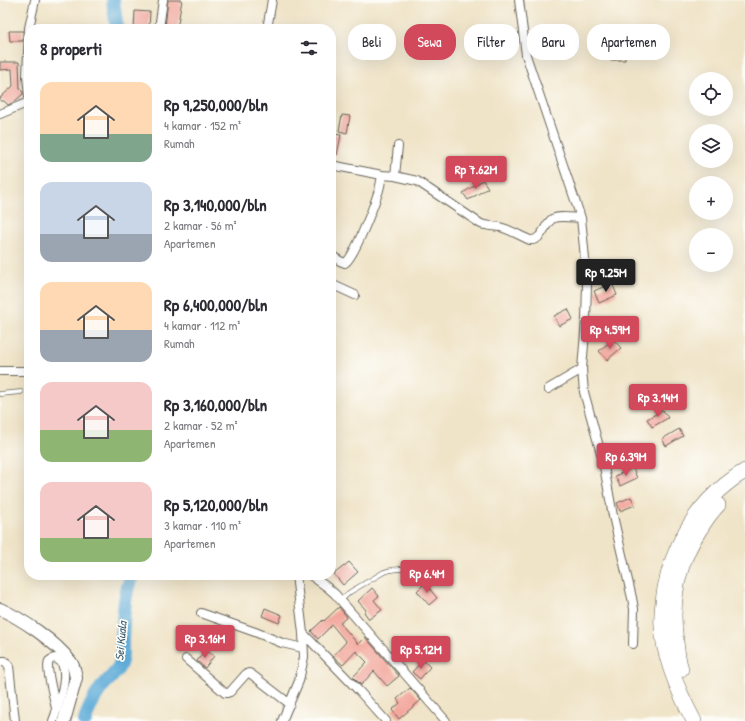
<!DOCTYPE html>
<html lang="id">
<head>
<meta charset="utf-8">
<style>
	:root { --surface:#fff; --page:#f7f7f7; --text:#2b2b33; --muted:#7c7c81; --accent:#d1495b }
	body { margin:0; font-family:"Patrick Hand",sans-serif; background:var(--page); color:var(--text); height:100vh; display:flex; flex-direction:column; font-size:15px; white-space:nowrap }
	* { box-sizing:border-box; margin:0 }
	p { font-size:13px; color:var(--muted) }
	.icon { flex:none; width:22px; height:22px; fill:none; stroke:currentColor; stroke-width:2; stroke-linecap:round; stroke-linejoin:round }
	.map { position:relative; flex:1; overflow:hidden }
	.panel { position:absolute; left:24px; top:24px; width:312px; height:556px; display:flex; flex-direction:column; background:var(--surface); border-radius:16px; box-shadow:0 4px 16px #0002 }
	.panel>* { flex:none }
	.top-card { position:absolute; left:348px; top:24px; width:337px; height:36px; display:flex; gap:8px }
	.controls { position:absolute; left:689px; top:72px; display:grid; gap:8px }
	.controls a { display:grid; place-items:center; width:44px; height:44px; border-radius:50%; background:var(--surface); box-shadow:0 4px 16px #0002; font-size:20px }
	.price { position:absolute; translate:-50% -34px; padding:0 9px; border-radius:4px; background:var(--accent); color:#fff; font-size:13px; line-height:26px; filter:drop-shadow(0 1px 2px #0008) }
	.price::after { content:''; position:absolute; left:50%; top:24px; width:12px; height:9px; margin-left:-6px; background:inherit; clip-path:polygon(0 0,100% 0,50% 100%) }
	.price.selected { background:#222; color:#fff }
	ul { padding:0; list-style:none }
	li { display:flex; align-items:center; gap:12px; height:100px; padding:0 16px }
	li span { display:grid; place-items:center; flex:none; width:112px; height:80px; border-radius:12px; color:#555 }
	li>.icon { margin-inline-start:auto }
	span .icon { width:48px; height:48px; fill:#fffc; stroke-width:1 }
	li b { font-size:17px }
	h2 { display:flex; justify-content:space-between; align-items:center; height:48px; padding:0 16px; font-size:17px }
	.chip { padding:0 14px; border-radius:16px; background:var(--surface); box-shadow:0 4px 16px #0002; font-size:14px; line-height:36px }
	.chip.selected { background:var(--accent); color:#fff }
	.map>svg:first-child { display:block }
</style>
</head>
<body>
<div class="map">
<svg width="745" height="721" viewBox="0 0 745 721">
	<rect width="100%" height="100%" fill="#fdfcf7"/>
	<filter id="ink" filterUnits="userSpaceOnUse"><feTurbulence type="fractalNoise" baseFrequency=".025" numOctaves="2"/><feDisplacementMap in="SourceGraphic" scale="8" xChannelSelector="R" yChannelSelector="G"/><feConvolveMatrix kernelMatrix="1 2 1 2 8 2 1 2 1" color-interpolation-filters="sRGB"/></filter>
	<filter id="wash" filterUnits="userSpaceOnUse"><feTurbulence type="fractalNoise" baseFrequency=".012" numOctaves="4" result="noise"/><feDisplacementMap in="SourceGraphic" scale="16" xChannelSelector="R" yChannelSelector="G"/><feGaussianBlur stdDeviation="0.9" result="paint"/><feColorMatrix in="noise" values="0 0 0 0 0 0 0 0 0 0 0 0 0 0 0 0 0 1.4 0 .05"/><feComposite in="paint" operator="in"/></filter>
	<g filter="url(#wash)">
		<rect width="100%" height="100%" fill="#f0e4c8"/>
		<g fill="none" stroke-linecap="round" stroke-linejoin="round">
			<path stroke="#5eacd8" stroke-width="14" d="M113,0L117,29
				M85,721C88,709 94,698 101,688C108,679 116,675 120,664C123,656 122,647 122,639C124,616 123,596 132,575"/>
		</g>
		<g id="blocks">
			<path fill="#f3a89e" d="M168,0H182L177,29L165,27Z
				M135,11L150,12L149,29H134Z
				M9,31H23V41H10Z
				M610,47H625V60H609Z
				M0,62H19L20,89L23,92V94L14,102L8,105L4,101H0V98L13,86L12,69L0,70Z
				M342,115L350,116L347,133L339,131Z
				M334,134L341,135L337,155L331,154Z
				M483,180L488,188L468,200L463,193Z
				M612,283L617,295L599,303L594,291Z
				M568,309L573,319L559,326L554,316Z
				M613,339L621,348L607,360L599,351Z
				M663,410L668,418L652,427L647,419Z
				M679,429L683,436L666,446L662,439Z
				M633,468L637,478L620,486L615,476Z
				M631,497L635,505L620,511L617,503Z
				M349,562L358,572L343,585L334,574Z
				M425,583L437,598L429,605L417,591Z
				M372,588L379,596L374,600L382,610L369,619L364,612L366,610L358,601Z
				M339,607L347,617L340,623L358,644L365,637L399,676L387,686L374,671L361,685L353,677L367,662L356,651L343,665L333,656L346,642L332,625L318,639L311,631L323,620L324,621Z
				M265,608L282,615L279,623L262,616Z
				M205,650L214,656L205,668L197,661Z
				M423,660L430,667L420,679L412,672Z
				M410,688L421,700L399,719L392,710L400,703L397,699Z"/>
		</g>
	</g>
	<g filter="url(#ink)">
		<use href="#blocks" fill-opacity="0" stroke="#666258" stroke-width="1"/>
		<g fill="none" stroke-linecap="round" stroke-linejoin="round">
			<defs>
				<path id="lane" d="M0,394L21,392
					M340,601L350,592L384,572C400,566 426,570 444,571"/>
				<path id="street" d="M519,0L526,55L581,218L584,248L587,284L586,320L582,369L584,392L603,461L613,516L632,598L634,609L633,644
					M159,29L163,0
					M267,29L272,0
					M29,97L27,76L29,28L35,0
					M0,114L29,102
					M331,165L382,175L395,176L417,181L481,224C487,226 494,226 500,227C511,230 520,236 530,240C542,241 544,225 552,219C558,215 574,218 581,218
					M395,176L398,146
					M331,255L340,261L345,263C354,258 374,205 378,193C380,188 381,181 382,175
					M331,284L355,295
					M0,371H29
					M548,389L582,369
					M310,575L327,587L335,594L446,721
					M201,613L255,632L282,643L303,648
					M303,633L359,691L386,721
					M186,659L225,693H227L230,692L246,674L249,673L251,674L290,704
					M0,661H5L9,666L15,721
					M53,721C54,717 57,713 56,709C55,700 45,668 49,661C51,659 52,659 55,658C58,660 61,661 62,664C68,676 60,698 57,710
					M282,721L299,681L304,657L303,633L296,575"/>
				<path id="secondary" d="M0,609C22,619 55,641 70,661C74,665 75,672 76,678L64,721"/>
				<path id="highway" d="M681,669C678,660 677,651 676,642C670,601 677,564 700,529C705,521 711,512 718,505
					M694,721C679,693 664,659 662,627C661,614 663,600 665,588C673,548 693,511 725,485C731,480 738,475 745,471"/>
			</defs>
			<use href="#lane" stroke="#666258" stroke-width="5.5"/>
			<use href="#street" stroke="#666258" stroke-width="10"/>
			<use href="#secondary" stroke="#666258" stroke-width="14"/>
			<use href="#highway" stroke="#666258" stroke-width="16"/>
			<use href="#lane" stroke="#fff" stroke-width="4"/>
			<use href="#street" stroke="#fff" stroke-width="8"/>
			<use href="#secondary" stroke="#fff" stroke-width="12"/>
			<use href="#highway" stroke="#fff" stroke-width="15"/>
		</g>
	</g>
	<g text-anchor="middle" stroke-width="3.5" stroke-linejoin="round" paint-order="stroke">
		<g font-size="12" font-style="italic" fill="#3a5d71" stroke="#fdfcf7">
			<text transform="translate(121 641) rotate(-85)" y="4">Sei Kuala</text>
		</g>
	</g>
</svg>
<div class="controls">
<a><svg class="icon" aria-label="locate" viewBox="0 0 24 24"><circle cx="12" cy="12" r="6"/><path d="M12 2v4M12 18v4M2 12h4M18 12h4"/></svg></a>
<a><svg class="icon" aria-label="layers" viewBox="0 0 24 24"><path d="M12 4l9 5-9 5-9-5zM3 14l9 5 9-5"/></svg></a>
<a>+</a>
<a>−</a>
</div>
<b class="price" style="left:476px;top:190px">Rp 7.62M</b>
<b class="price selected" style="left:606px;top:293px">Rp 9.25M</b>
<b class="price" style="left:610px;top:350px">Rp 4.59M</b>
<b class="price" style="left:658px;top:418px">Rp 3.14M</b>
<b class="price" style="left:626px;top:477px">Rp 6.39M</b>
<b class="price" style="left:427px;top:594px">Rp 6.4M</b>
<b class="price" style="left:205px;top:659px">Rp 3.16M</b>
<b class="price" style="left:421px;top:670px">Rp 5.12M</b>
<div class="top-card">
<a class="chip">Beli</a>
<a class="chip selected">Sewa</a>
<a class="chip">Filter</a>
<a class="chip">Baru</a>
<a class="chip">Apartemen</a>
</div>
<section class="panel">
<h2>8 properti<svg class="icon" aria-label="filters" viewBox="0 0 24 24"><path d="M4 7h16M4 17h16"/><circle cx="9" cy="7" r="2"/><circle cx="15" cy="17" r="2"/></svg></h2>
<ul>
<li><span style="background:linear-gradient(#ffd9b3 65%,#7fa58c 0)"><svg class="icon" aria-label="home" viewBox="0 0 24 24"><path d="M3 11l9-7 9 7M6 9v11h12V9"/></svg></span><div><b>Rp 9,250,000/bln</b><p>4 kamar · 152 m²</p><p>Rumah</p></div></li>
<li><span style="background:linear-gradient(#c9d6e8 65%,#9aa5b1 0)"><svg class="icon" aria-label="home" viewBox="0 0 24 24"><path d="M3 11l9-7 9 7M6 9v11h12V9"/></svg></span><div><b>Rp 3,140,000/bln</b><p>2 kamar · 56 m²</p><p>Apartemen</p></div></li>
<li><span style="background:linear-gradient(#ffd9b3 60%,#9aa5b1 0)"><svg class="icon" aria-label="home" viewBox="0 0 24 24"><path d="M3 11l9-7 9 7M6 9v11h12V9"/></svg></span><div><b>Rp 6,400,000/bln</b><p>4 kamar · 112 m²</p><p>Rumah</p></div></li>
<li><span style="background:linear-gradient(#f6c9c9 60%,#8fb573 0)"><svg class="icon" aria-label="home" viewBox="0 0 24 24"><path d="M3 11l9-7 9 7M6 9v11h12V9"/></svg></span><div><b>Rp 3,160,000/bln</b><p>2 kamar · 52 m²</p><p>Apartemen</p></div></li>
<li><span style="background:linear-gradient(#f6c9c9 70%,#8fb573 0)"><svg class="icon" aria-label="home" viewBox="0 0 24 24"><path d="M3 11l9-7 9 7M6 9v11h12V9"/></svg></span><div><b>Rp 5,120,000/bln</b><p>3 kamar · 110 m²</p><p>Apartemen</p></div></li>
</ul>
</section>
</div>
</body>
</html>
